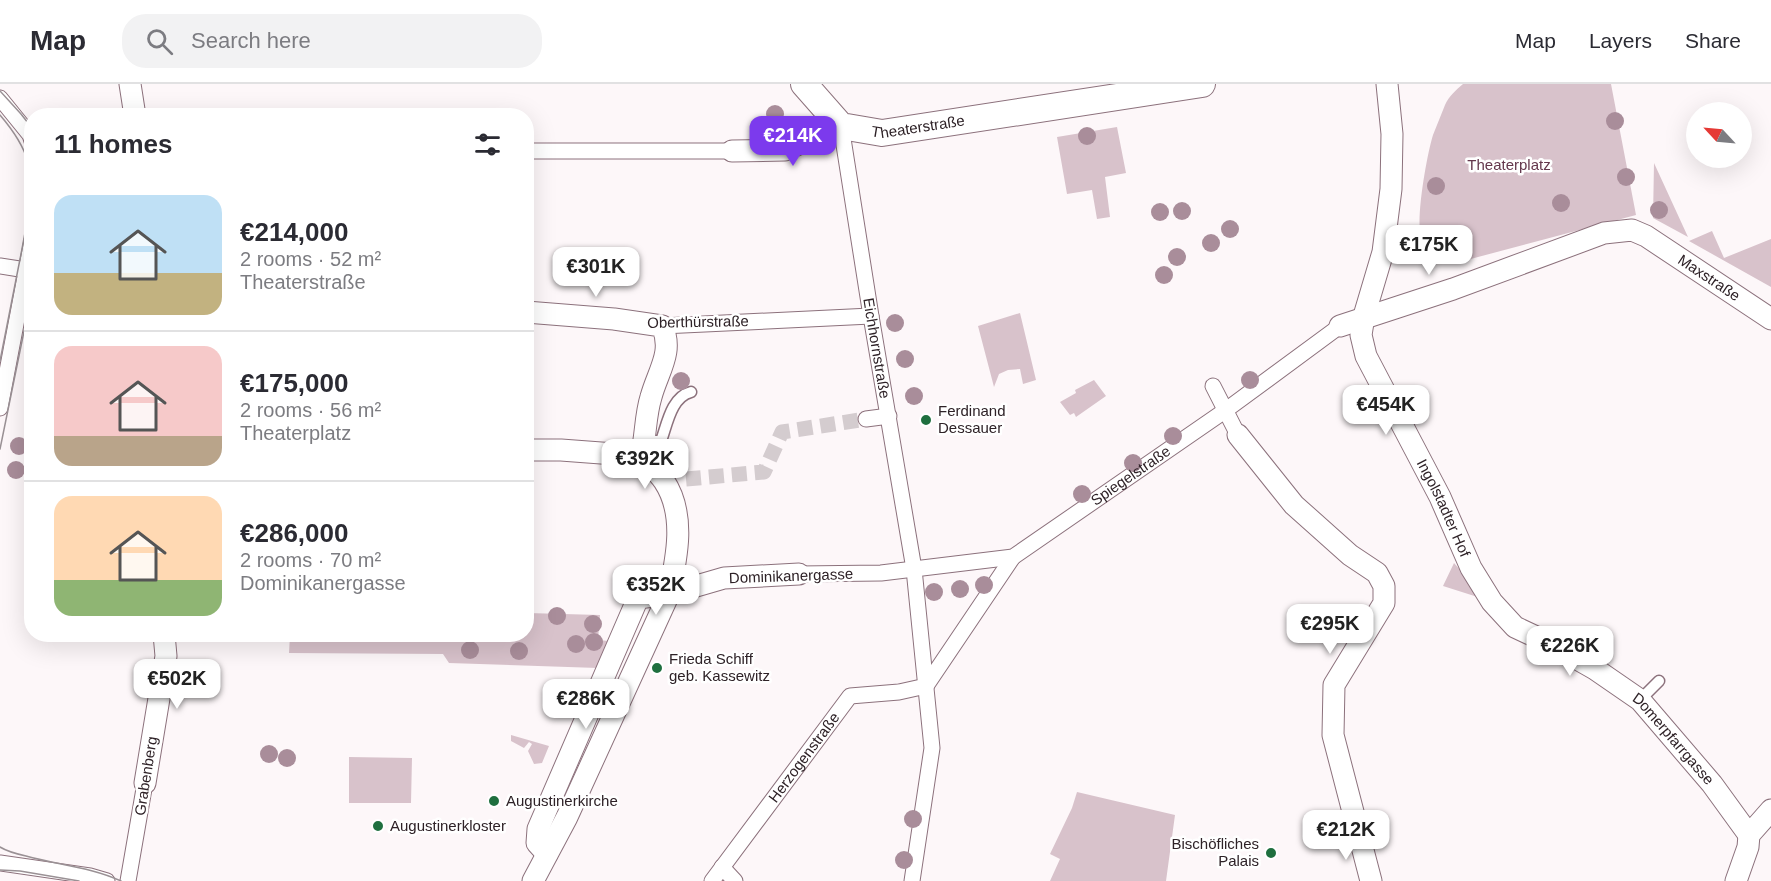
<!DOCTYPE html>
<html lang="en">
<head>
<meta charset="utf-8">
<style>
	:root { --surface:#fff; --page:#f2f2f3; --text:#2b2b33; --muted:#7c7c81; --line:#e1e1e2; --accent:#7c3aed }
	body { margin:0; font-family:Helvetica,sans-serif; background:var(--page); color:var(--text); height:100vh; display:flex; flex-direction:column; font-size:22px; white-space:nowrap }
	* { box-sizing:border-box; margin:0 }
	p { font-size:20px; color:var(--muted) }
	.icon { flex:none; width:33px; height:33px; fill:none; stroke:currentColor; stroke-width:2; stroke-linecap:round; stroke-linejoin:round }
	.map { position:relative; flex:1; overflow:hidden }
	.panel { position:absolute; left:24px; top:24px; width:510px; height:534px; display:flex; flex-direction:column; background:var(--surface); border-radius:24px; box-shadow:0 6px 24px #0002 }
	.panel>* { flex:none }
	.needle { width:39px; rotate:296deg }
	.buttons { position:absolute; left:1686px; top:18px; display:grid; gap:12px }
	.buttons a { display:grid; place-items:center; width:66px; height:66px; border-radius:50%; background:var(--surface); box-shadow:0 6px 24px #0002; font-size:30px }
	.price { position:absolute; translate:-50% -51px; padding:0 14px; border-radius:12px; background:#fff; color:#222; font-size:20px; line-height:39px; filter:drop-shadow(0 2px 3px #0008) }
	.price::after { content:''; position:absolute; left:50%; top:36px; width:18px; height:14px; margin-left:-9px; background:inherit; clip-path:polygon(0 0,100% 0,50% 100%) }
	.price.active { background:var(--accent); color:#fff }
	ul { padding:0; list-style:none }
	li { display:flex; align-items:center; gap:18px; height:150px; padding:0 30px }
	li+li { border-top:2px solid var(--line) }
	li span { display:grid; place-items:center; flex:none; width:168px; height:120px; border-radius:18px; color:#555 }
	li>.icon { margin-inline-start:auto }
	span .icon { width:72px; height:72px; fill:#fffc; stroke-width:1 }
	li b { font-size:26px }
	h2 { display:flex; justify-content:space-between; align-items:center; height:72px; padding:0 30px; font-size:26px }
	header { display:flex; align-items:center; gap:36px; box-sizing:border-box; height:84px; padding:0 30px; background:var(--surface); border-bottom:2px solid var(--line) }
	header strong { font-size:28px }
	nav { display:flex; gap:33px; margin-inline-start:auto; font-size:21px }
	.search { width:420px; height:54px; background:var(--page); display:flex; align-items:center; gap:15px; box-sizing:border-box; padding:0 21px; border-radius:24px; color:var(--muted); font-size:22px }
	.map>svg:first-child { display:block }
</style>
</head>
<body>
<header>
<strong>Map</strong>
<div class="search"><svg class="icon" aria-label="search" viewBox="0 0 24 24"><circle cx="10" cy="10" r="6"/><path d="M15 15l6 6"/></svg>Search here</div>
<nav><a>Map</a><a>Layers</a><a>Share</a></nav>
</header>
<div class="map">
<svg width="1771" height="797" viewBox="0 0 1771 797">
	<rect width="100%" height="100%" fill="#fdf7f9"/>
	<path fill="#d8c2cb" d="M1463,0H1611L1636,131L1463,177C1447,177 1432,175 1423,160C1413,145 1427,70 1433,51C1437,41 1441,31 1445,21C1449,12 1456,6 1463,0Z
		M1117,43L1126,89L1105,93L1110,133L1097,135L1092,106L1067,110L1057,53Z
		M1654,79L1688,153L1653,134Z
		M1712,147L1724,174L1771,155V203L1689,157Z
		M1020,229L1036,296L1023,300L1020,285L1008,286L999,290L994,303L978,242Z
		M1094,296L1106,312L1076,333L1074,329L1070,331L1060,318L1076,309L1075,306Z
		M1454,479L1487,516L1443,502Z
		M527,529L600,531L598,556L609,557L598,584L449,579L443,570L289,569L290,551L526,550Z
		M511,651L549,662L542,679L534,680L528,667L532,660L529,658L524,664L511,657Z
		M349,673L412,674L411,719H349Z
		M1077,708L1175,731L1166,797H1050L1060,775L1050,770L1072,724Z"/>
	<g fill="none" stroke-linecap="round" stroke-linejoin="round">
		<path stroke="#d4cccf" stroke-width="15" stroke-dasharray="15 8" stroke-linecap="butt" d="M686,395L764,388L782,348L866,335"/>
		<defs>
			<path id="service" d="M645,357H661C667,341 671,313 691,308
				M1640,616L1659,597"/>
			<g id="pedestrian">
				<path d="M0,14L30,51L32,57"/>
				<path id="s1" d="M841,42L871,232L914,485L932,664L912,797"/>
				<path d="M526,67H732"/>
				<path d="M0,182L26,186"/>
				<path d="M662,242L871,232"/>
				<path d="M1213,302L1238,351"/>
				<path d="M0,324L32,156"/>
				<path d="M866,335L889,332"/>
				<path id="s2" d="M799,490L881,489L1013,473L1226,326L1340,242"/>
				<path d="M926,602L1013,473"/>
				<path d="M0,779L90,792L107,797"/>
				<path d="M722,783L735,797"/>
				<path d="M128,797L145,699"/>
				<path id="s3" d="M712,797L850,612L899,608L926,602"/>
			</g>
			<g id="minor">
				<path d="M130,0L135,32"/>
				<path id="s4" d="M1387,0L1392,50L1391,105L1383,168L1364,232L1361,251L1366,272L1440,413L1471,484L1492,518L1515,543L1551,560L1595,585L1640,616L1712,700L1749,751"/>
				<path d="M732,67L785,66L841,42"/>
				<path d="M526,228L614,235L662,242C674,268 658,287 651,313C645,332 646,353 641,372C648,380 658,388 664,397C686,430 677,473 669,510L567,733L533,797"/>
				<path id="s5" d="M1340,242L1453,205L1604,149L1632,146L1646,152L1771,235"/>
				<path d="M1238,351L1294,421L1350,471L1377,489L1384,502V519L1334,601L1333,651L1371,797"/>
				<path d="M526,366H561L641,372"/>
				<path d="M145,699L166,572L164,550"/>
				<path d="M547,770L537,759L538,745L638,514L669,510L724,494L799,490"/>
				<path d="M1736,797L1748,763L1749,751L1771,726"/>
			</g>
			<g id="tertiary">
				<path id="s6" d="M804,0L841,42L882,49L1202,0"/>
			</g>
		</defs>
		<use href="#service" stroke="#8c717c" stroke-width="13"/>
		<use href="#pedestrian" stroke="#8c717c" stroke-width="17"/>
		<use href="#minor" stroke="#8c717c" stroke-width="23"/>
		<use href="#tertiary" stroke="#8c717c" stroke-width="28"/>
		<use href="#service" stroke="#fff" stroke-width="10"/>
		<use href="#pedestrian" stroke="#fff" stroke-width="15"/>
		<use href="#minor" stroke="#fff" stroke-width="21"/>
		<use href="#tertiary" stroke="#fff" stroke-width="26"/>
		<path stroke="#9a9195" stroke-width="1.5" d="M0,7L21,30L32,44
			M0,31C12,45 23,60 28,78C35,106 27,137 22,165C15,202 7,240 0,277
			M0,365L32,208
			M0,763C8,768 17,770 26,772C58,781 91,783 121,797
			M0,786L20,787L79,797"/>
	</g>
	<g fill="#a98d9a">
		<circle cx="775" cy="30" r="9"/>
		<circle cx="1615" cy="37" r="9"/>
		<circle cx="1087" cy="52" r="9"/>
		<circle cx="1626" cy="93" r="9"/>
		<circle cx="1436" cy="102" r="9"/>
		<circle cx="1561" cy="119" r="9"/>
		<circle cx="1659" cy="126" r="9"/>
		<circle cx="1182" cy="127" r="9"/>
		<circle cx="1160" cy="128" r="9"/>
		<circle cx="1230" cy="145" r="9"/>
		<circle cx="1211" cy="159" r="9"/>
		<circle cx="1177" cy="173" r="9"/>
		<circle cx="1164" cy="191" r="9"/>
		<circle cx="895" cy="239" r="9"/>
		<circle cx="905" cy="275" r="9"/>
		<circle cx="1250" cy="296" r="9"/>
		<circle cx="681" cy="297" r="9"/>
		<circle cx="914" cy="312" r="9"/>
		<circle cx="1173" cy="352" r="9"/>
		<circle cx="19" cy="362" r="9"/>
		<circle cx="1133" cy="379" r="9"/>
		<circle cx="16" cy="386" r="9"/>
		<circle cx="1082" cy="410" r="9"/>
		<circle cx="984" cy="501" r="9"/>
		<circle cx="960" cy="505" r="9"/>
		<circle cx="934" cy="508" r="9"/>
		<circle cx="557" cy="532" r="9"/>
		<circle cx="593" cy="540" r="9"/>
		<circle cx="594" cy="558" r="9"/>
		<circle cx="576" cy="560" r="9"/>
		<circle cx="470" cy="566" r="9"/>
		<circle cx="519" cy="567" r="9"/>
		<circle cx="269" cy="670" r="9"/>
		<circle cx="287" cy="674" r="9"/>
		<circle cx="913" cy="735" r="9"/>
		<circle cx="904" cy="776" r="9"/>
	</g>
	<g fill="#1f6f3f" stroke="#fff" stroke-width="2">
		<circle cx="926" cy="336" r="6"/>
		<circle cx="657" cy="584" r="6"/>
		<circle cx="494" cy="717" r="6"/>
		<circle cx="378" cy="742" r="6"/>
		<circle cx="1271" cy="769" r="6"/>
	</g>
	<g text-anchor="middle" stroke-width="5" stroke-linejoin="round" paint-order="stroke">
		<g font-size="15" fill="#2e2227" stroke="#fff">
			<text dy="5" stroke="none"><textPath href="#s6" startOffset="134">Theaterstraße</textPath></text>
			<text dy="5" stroke="none"><textPath href="#s5" startOffset="399">Maxstraße</textPath></text>
			<text transform="translate(698 238) rotate(-1)" y="5">Oberthürstraße</text>
			<text dy="5" stroke="none"><textPath href="#s1" startOffset="225">Eichhornstraße</textPath></text>
			<text dy="5" stroke="none"><textPath href="#s2" startOffset="358">Spiegelstraße</textPath></text>
			<text dy="5" stroke="none"><textPath href="#s4" startOffset="447">Ingolstadter Hof</textPath></text>
			<text transform="translate(791 492) rotate(-2)" y="5">Dominikanergasse</text>
			<text dy="5" stroke="none"><textPath href="#s4" startOffset="783">Domerpfarrgasse</textPath></text>
			<text dy="5" stroke="none"><textPath href="#s3" startOffset="154">Herzogenstraße</textPath></text>
			<text transform="translate(146 692) rotate(-81)" y="5">Grabenberg</text>
		</g>
		<g font-size="15" fill="#64374c" stroke="#fff">
			<text x="1509" y="86">Theaterplatz</text>
		</g>
		<g font-size="15" fill="#2e2227" stroke="#fff" text-anchor="start">
			<text x="938" y="332">Ferdinand<tspan x="938" dy="17">Dessauer</tspan></text>
			<text x="669" y="580">Frieda Schiff<tspan x="669" dy="17">geb. Kassewitz</tspan></text>
			<text x="506" y="722">Augustinerkirche</text>
			<text x="390" y="747">Augustinerkloster</text>
			<text x="1259" y="765" text-anchor="end">Bischöfliches<tspan x="1259" dy="17">Palais</tspan></text>
		</g>
	</g>
</svg>
<div class="buttons">
<a><svg class="needle" viewBox="-14 -14 28 28"><path d="M0-13l5 13h-10z" fill="#e53935"/><path d="M0 13l5-13h-10z" fill="#7c7c81"/></svg></a>
</div>
<b class="price active" style="left:793px;top:83px">€214K</b>
<b class="price" style="left:1429px;top:192px">€175K</b>
<b class="price" style="left:596px;top:214px">€301K</b>
<b class="price" style="left:1386px;top:352px">€454K</b>
<b class="price" style="left:645px;top:406px">€392K</b>
<b class="price" style="left:656px;top:532px">€352K</b>
<b class="price" style="left:1330px;top:571px">€295K</b>
<b class="price" style="left:1570px;top:593px">€226K</b>
<b class="price" style="left:177px;top:626px">€502K</b>
<b class="price" style="left:586px;top:646px">€286K</b>
<b class="price" style="left:1346px;top:777px">€212K</b>
<section class="panel">
<h2>11 homes<svg class="icon" aria-label="filters" viewBox="0 0 24 24"><path d="M4 7h16M4 17h16"/><circle cx="9" cy="7" r="2"/><circle cx="15" cy="17" r="2"/></svg></h2>
<ul>
<li><span style="background:linear-gradient(#bfe0f5 65%,#c2b280 0)"><svg class="icon" aria-label="home" viewBox="0 0 24 24"><path d="M3 11l9-7 9 7M6 9v11h12V9"/></svg></span><div><b>€214,000</b><p>2 rooms · 52 m²</p><p>Theaterstraße</p></div></li>
<li><span style="background:linear-gradient(#f6c9c9 75%,#b9a48a 0)"><svg class="icon" aria-label="home" viewBox="0 0 24 24"><path d="M3 11l9-7 9 7M6 9v11h12V9"/></svg></span><div><b>€175,000</b><p>2 rooms · 56 m²</p><p>Theaterplatz</p></div></li>
<li><span style="background:linear-gradient(#ffd9b3 70%,#8fb573 0)"><svg class="icon" aria-label="home" viewBox="0 0 24 24"><path d="M3 11l9-7 9 7M6 9v11h12V9"/></svg></span><div><b>€286,000</b><p>2 rooms · 70 m²</p><p>Dominikanergasse</p></div></li>
</ul>
</section>
</div>
</body>
</html>
